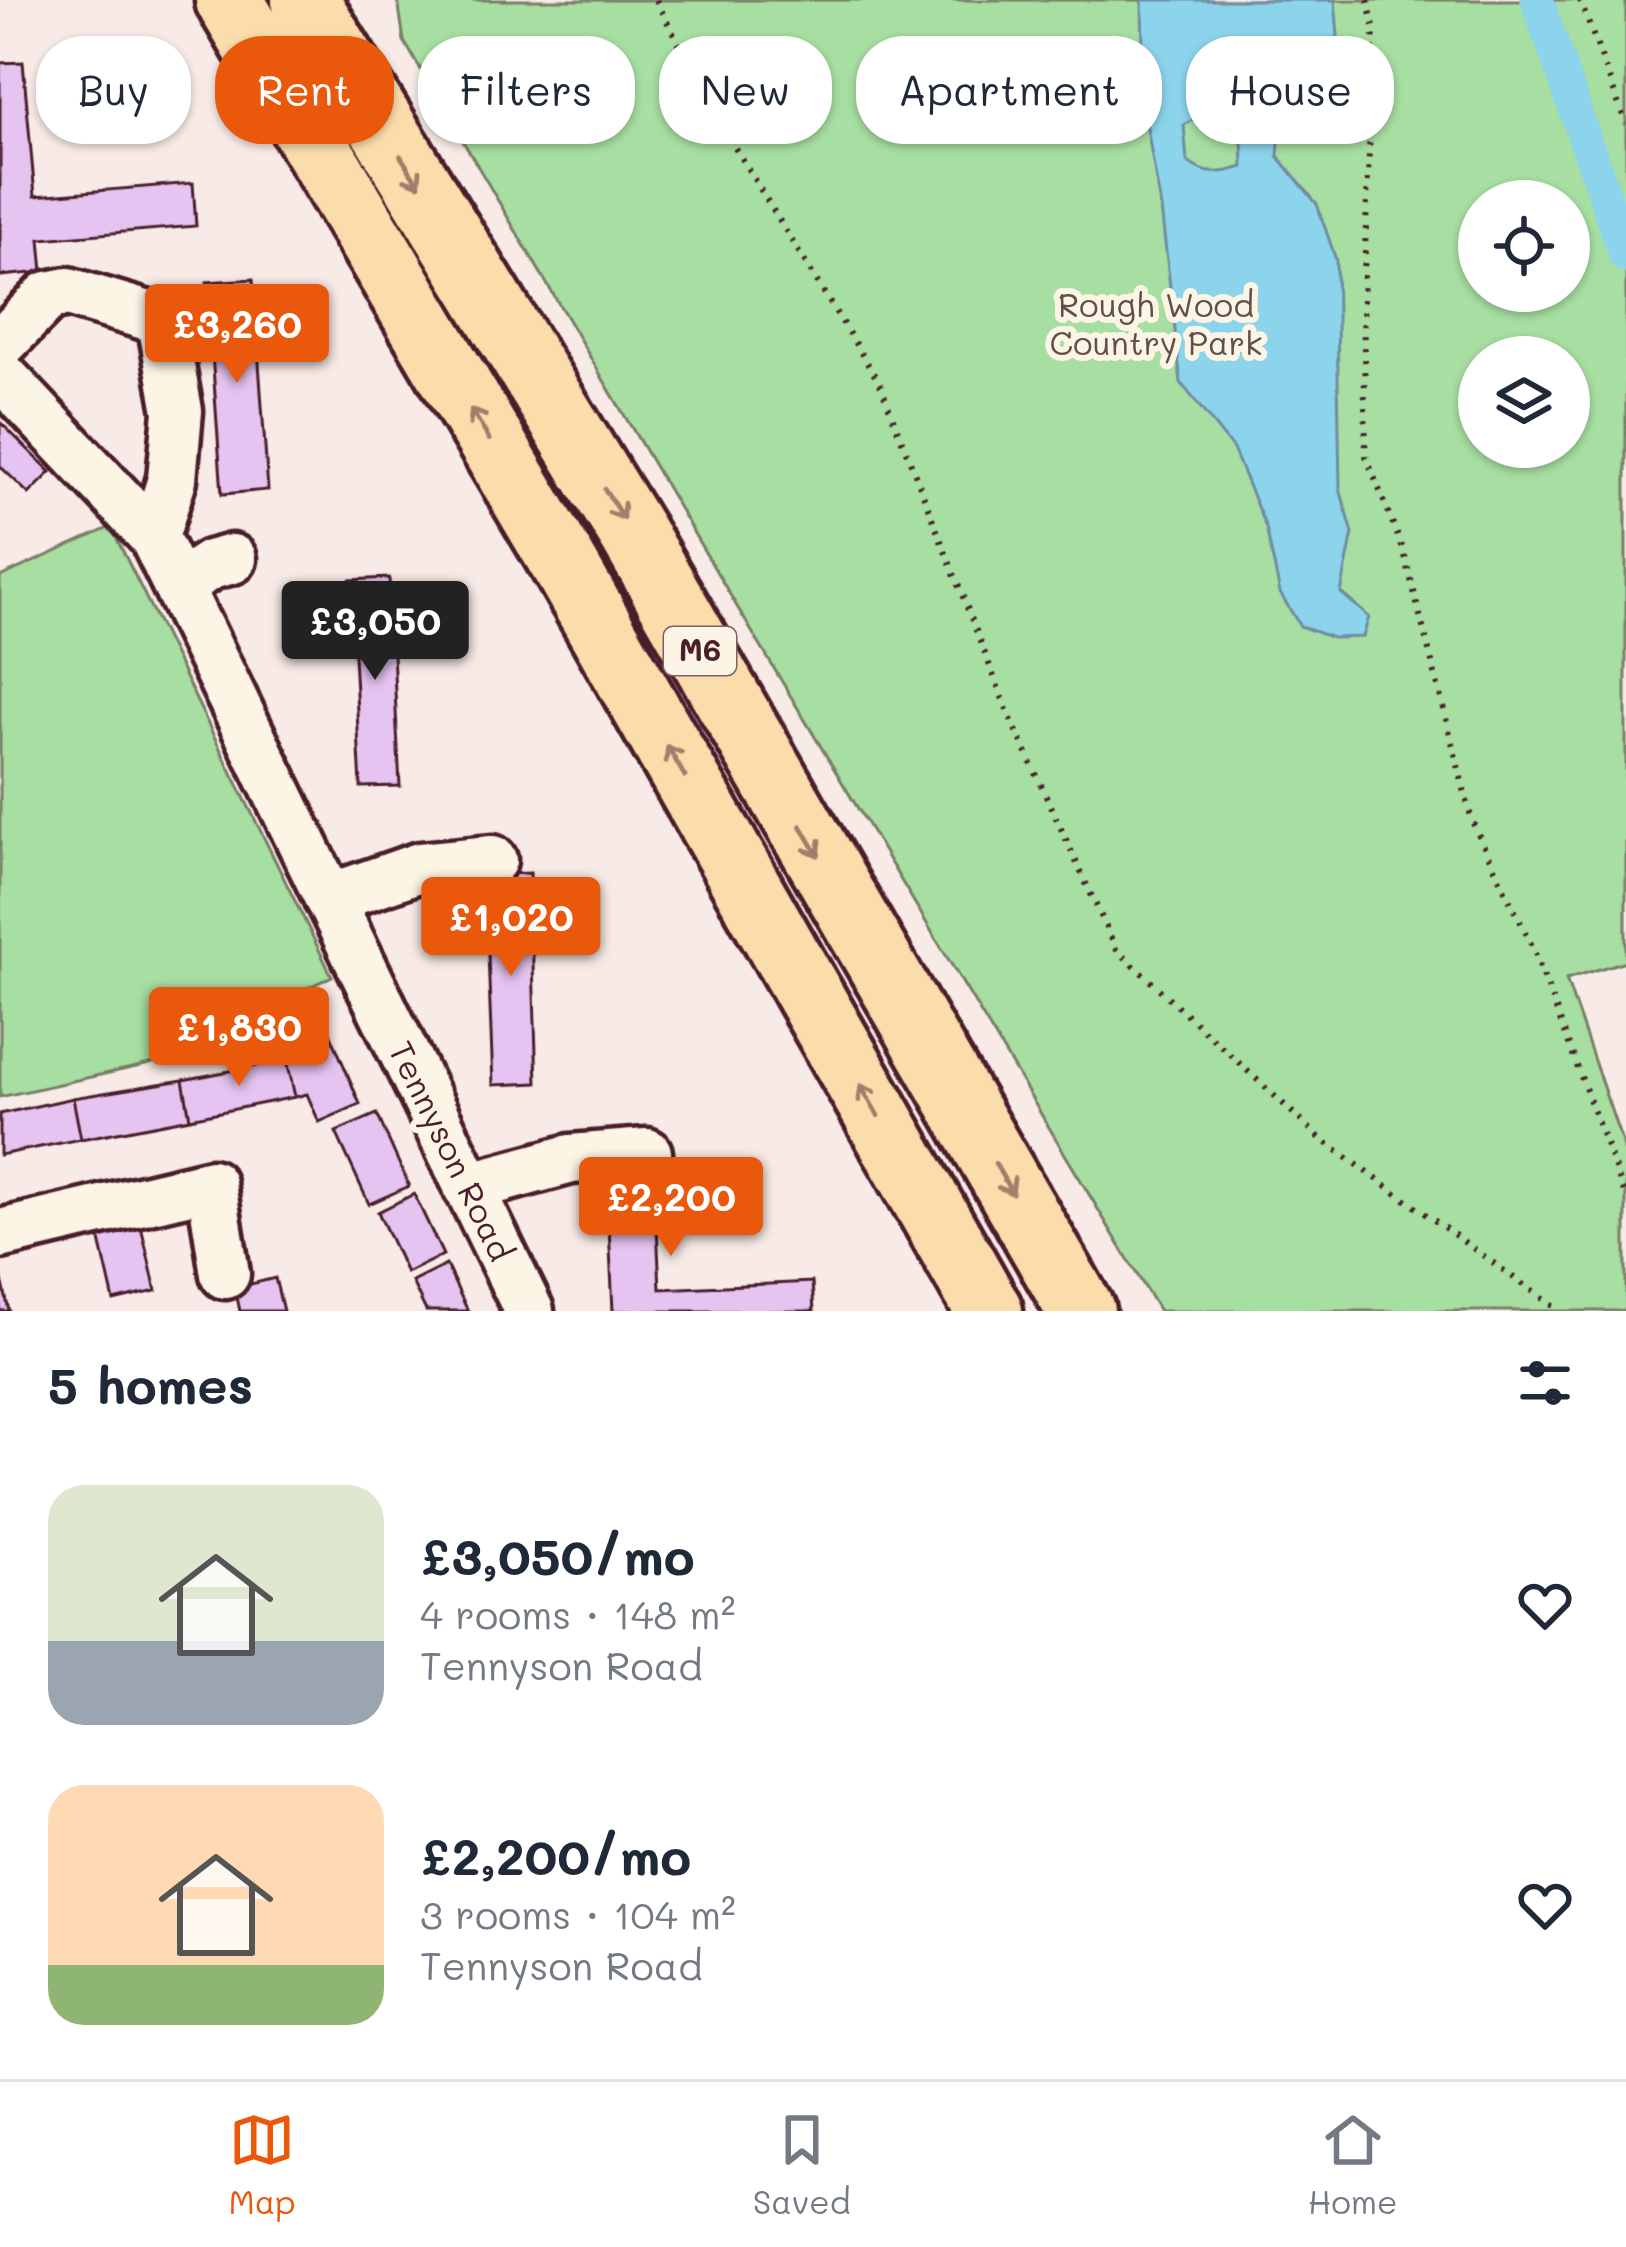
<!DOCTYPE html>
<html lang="en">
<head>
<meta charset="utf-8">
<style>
	:root { --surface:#fff; --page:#f6f6f7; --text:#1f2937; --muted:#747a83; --line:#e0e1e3; --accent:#ea580c }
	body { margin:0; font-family:Mali,sans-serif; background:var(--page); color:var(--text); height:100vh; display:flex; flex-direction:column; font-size:45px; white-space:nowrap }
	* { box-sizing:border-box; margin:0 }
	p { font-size:39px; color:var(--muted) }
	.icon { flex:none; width:66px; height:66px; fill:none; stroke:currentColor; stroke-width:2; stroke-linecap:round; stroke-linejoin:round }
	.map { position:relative; height:1311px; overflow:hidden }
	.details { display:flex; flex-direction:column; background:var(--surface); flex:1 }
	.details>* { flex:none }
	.top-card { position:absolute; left:36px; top:36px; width:1554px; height:108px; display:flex; gap:24px }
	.tools { position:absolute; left:1458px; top:180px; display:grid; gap:24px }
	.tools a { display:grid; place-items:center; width:132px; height:132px; border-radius:50%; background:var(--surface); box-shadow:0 3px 9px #0004; font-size:60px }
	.price { position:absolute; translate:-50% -102px; padding:0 27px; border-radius:12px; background:var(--accent); color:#fff; font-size:39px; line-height:78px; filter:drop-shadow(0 3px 6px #0008) }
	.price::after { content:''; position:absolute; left:50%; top:72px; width:36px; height:27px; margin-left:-18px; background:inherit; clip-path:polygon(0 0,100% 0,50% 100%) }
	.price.current { background:#222; color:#fff }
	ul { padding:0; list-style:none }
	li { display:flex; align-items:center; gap:36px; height:300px; padding:0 48px }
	li span { display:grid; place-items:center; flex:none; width:336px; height:240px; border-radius:36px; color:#555 }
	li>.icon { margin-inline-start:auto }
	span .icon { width:144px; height:144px; fill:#fffc; stroke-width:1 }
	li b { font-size:51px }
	h2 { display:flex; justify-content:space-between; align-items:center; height:144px; padding:0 48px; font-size:51px }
	.chip { padding:0 42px; border-radius:48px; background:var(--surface); box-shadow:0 3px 9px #0004; font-size:42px; line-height:108px }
	.chip.current { background:var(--accent); color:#fff }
	.tabs { display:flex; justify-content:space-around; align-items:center; height:168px; border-top:3px solid var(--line); background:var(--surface); font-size:33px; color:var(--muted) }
	.tabs a { display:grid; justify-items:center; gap:6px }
	.tabs .current { color:var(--accent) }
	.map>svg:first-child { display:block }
</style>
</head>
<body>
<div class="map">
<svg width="1626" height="1311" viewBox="0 0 1626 1311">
	<rect width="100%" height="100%" fill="#f8ebe7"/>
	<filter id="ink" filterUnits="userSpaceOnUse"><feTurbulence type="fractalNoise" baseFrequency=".00833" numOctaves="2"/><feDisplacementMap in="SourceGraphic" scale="24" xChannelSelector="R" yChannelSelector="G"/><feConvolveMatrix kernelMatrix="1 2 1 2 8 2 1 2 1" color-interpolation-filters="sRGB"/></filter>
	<g filter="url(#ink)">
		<path fill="#a7dea1" stroke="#787e66" stroke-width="3" fill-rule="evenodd" d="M398,0H1626V961L1566,979L1626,1154V1311H1159L739,610L404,41ZM1479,201H1569V291H1479ZM1479,357H1569V447H1479Z
			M111,527L332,976L150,1064L0,1097V577Z"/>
		<path fill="#8bd4ec" stroke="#718c9f" stroke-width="3" fill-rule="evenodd" d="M1142,0H1335L1338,36L1282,103L1278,156L1317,204L1336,260L1340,489L1353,533L1341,593L1369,617L1363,637L1332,638L1300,626L1280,593L1266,528L1233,449L1181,383L1161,208L1144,111ZM1209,111L1233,115L1242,139L1243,167C1221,174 1204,176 1187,161L1184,125Z"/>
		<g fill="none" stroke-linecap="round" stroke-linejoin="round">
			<path stroke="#8bd4ec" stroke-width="33" d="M1537,0L1626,257"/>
		</g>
		<path fill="#e6c4f1" stroke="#4a1f2b" stroke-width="3" d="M23,62L35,196L193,183L196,226L40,239L43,272L0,276V63Z
			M253,279L268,490L222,494L207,282Z
			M0,422L51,472L29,494L0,466Z
			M389,578L400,786L361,787L350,580Z
			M530,873L537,1083L493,1085L485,875Z
			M323,1016L360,1104L319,1122L307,1094L295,1097L287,1060L277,1035Z
			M287,1060L295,1097L190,1118L183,1080Z
			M183,1080L190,1118L81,1139L73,1098Z
			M73,1098L81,1139L0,1155V1114Z
			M377,1114L409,1186L369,1204L336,1132Z
			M654,1162L660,1289L812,1282L814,1311H613L606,1164Z
			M414,1194L443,1255L406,1273L378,1212Z
			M141,1226L156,1291L114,1301L99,1236Z
			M446,1265L468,1311H426L412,1282Z
			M0,1270L9,1311H0Z
			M275,1278L283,1311H240L235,1288Z"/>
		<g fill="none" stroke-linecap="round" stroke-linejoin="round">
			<defs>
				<path id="minor" d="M0,345L48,296L68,292L155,318L163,327L178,411L172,479L154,537
					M0,374L154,537L529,1311
					M178,586L210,565L232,559
					M329,899L420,867L492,860
					M468,1187L571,1159L647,1153
					M0,1234L211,1184L225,1274"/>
				<path id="highway" d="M229,0L568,571L989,1311
					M305,0L632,533L1081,1311"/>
			</defs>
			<use href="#minor" stroke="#4a1f2b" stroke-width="57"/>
			<use href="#highway" stroke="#4a1f2b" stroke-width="75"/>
			<path stroke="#4a1f2b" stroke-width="6" stroke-dasharray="3 9" stroke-linecap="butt" d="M656,0L722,127L880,384L1007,710L1116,949L1320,1138L1560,1311
				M1368,0L1374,28L1363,300L1366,456L1404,552L1472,821L1533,948L1626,1198
				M1580,0L1626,124"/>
			<use href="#minor" stroke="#fcf5e5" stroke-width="48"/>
			<use href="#highway" stroke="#faddab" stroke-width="66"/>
		</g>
		<defs><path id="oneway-shaft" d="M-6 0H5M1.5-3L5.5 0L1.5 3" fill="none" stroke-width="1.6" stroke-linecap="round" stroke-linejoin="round" transform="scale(3)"/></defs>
		<g stroke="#a27e6b">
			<use href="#oneway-shaft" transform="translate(410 171) rotate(58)"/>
			<use href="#oneway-shaft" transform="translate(480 424) rotate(-121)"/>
			<use href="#oneway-shaft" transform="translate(614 504) rotate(58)"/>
			<use href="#oneway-shaft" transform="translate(676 761) rotate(-120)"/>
			<use href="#oneway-shaft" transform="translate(810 841) rotate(60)"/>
			<use href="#oneway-shaft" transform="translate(869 1100) rotate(-120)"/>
			<use href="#oneway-shaft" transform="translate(1004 1179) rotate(60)"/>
		</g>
	</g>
	<g text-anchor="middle" stroke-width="12" stroke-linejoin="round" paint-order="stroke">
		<rect fill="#fcf5e5" stroke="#7f5f63" stroke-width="3" x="664" y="627" width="72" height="48" rx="9"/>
		<g font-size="30" font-weight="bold" fill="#4a1f2b">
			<text x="700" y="661">M6</text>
		</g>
		<g font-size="33" fill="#614f48" stroke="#fcf5e5">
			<text x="1156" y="317">Rough Wood<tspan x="1156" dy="38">Country Park</tspan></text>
		</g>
		<g font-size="33" fill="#4a1f2b" stroke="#fcf5e5">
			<text transform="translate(451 1151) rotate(64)" y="12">Tennyson Road</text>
		</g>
	</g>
</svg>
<div class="tools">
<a><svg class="icon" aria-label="locate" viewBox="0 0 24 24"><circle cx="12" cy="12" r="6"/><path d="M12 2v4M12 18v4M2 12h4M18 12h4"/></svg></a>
<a><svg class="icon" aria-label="layers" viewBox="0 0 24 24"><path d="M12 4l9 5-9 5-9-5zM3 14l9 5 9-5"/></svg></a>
</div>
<b class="price" style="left:237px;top:386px">£3,260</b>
<b class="price current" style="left:375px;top:683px">£3,050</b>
<b class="price" style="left:511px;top:979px">£1,020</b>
<b class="price" style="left:239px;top:1089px">£1,830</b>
<b class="price" style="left:671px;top:1259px">£2,200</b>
<div class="top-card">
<a class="chip">Buy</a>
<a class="chip current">Rent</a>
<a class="chip">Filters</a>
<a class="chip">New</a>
<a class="chip">Apartment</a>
<a class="chip">House</a>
</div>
</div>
<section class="details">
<h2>5 homes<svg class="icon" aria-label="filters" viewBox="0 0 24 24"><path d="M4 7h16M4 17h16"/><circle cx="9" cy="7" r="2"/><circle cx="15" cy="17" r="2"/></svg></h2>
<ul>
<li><span style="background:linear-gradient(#dfe7d0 65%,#9aa5b1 0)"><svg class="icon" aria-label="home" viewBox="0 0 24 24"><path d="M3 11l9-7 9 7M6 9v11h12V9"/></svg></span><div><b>£3,050/mo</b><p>4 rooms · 148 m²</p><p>Tennyson Road</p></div><svg class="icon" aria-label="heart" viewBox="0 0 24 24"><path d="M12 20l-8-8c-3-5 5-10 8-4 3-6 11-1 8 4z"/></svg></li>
<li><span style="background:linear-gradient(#ffd9b3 75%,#8fb573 0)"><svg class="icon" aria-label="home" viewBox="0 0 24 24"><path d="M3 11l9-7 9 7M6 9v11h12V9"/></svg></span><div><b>£2,200/mo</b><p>3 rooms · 104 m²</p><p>Tennyson Road</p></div><svg class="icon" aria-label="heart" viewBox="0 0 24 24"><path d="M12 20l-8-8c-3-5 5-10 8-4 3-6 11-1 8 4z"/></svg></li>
</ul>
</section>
<nav class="tabs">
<a class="current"><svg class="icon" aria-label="map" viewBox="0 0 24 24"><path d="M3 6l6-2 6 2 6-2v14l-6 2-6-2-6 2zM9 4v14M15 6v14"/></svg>Map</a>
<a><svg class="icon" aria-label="saved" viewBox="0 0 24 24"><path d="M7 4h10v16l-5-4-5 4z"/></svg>Saved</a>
<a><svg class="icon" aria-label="home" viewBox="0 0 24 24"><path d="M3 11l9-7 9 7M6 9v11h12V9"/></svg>Home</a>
</nav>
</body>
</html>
